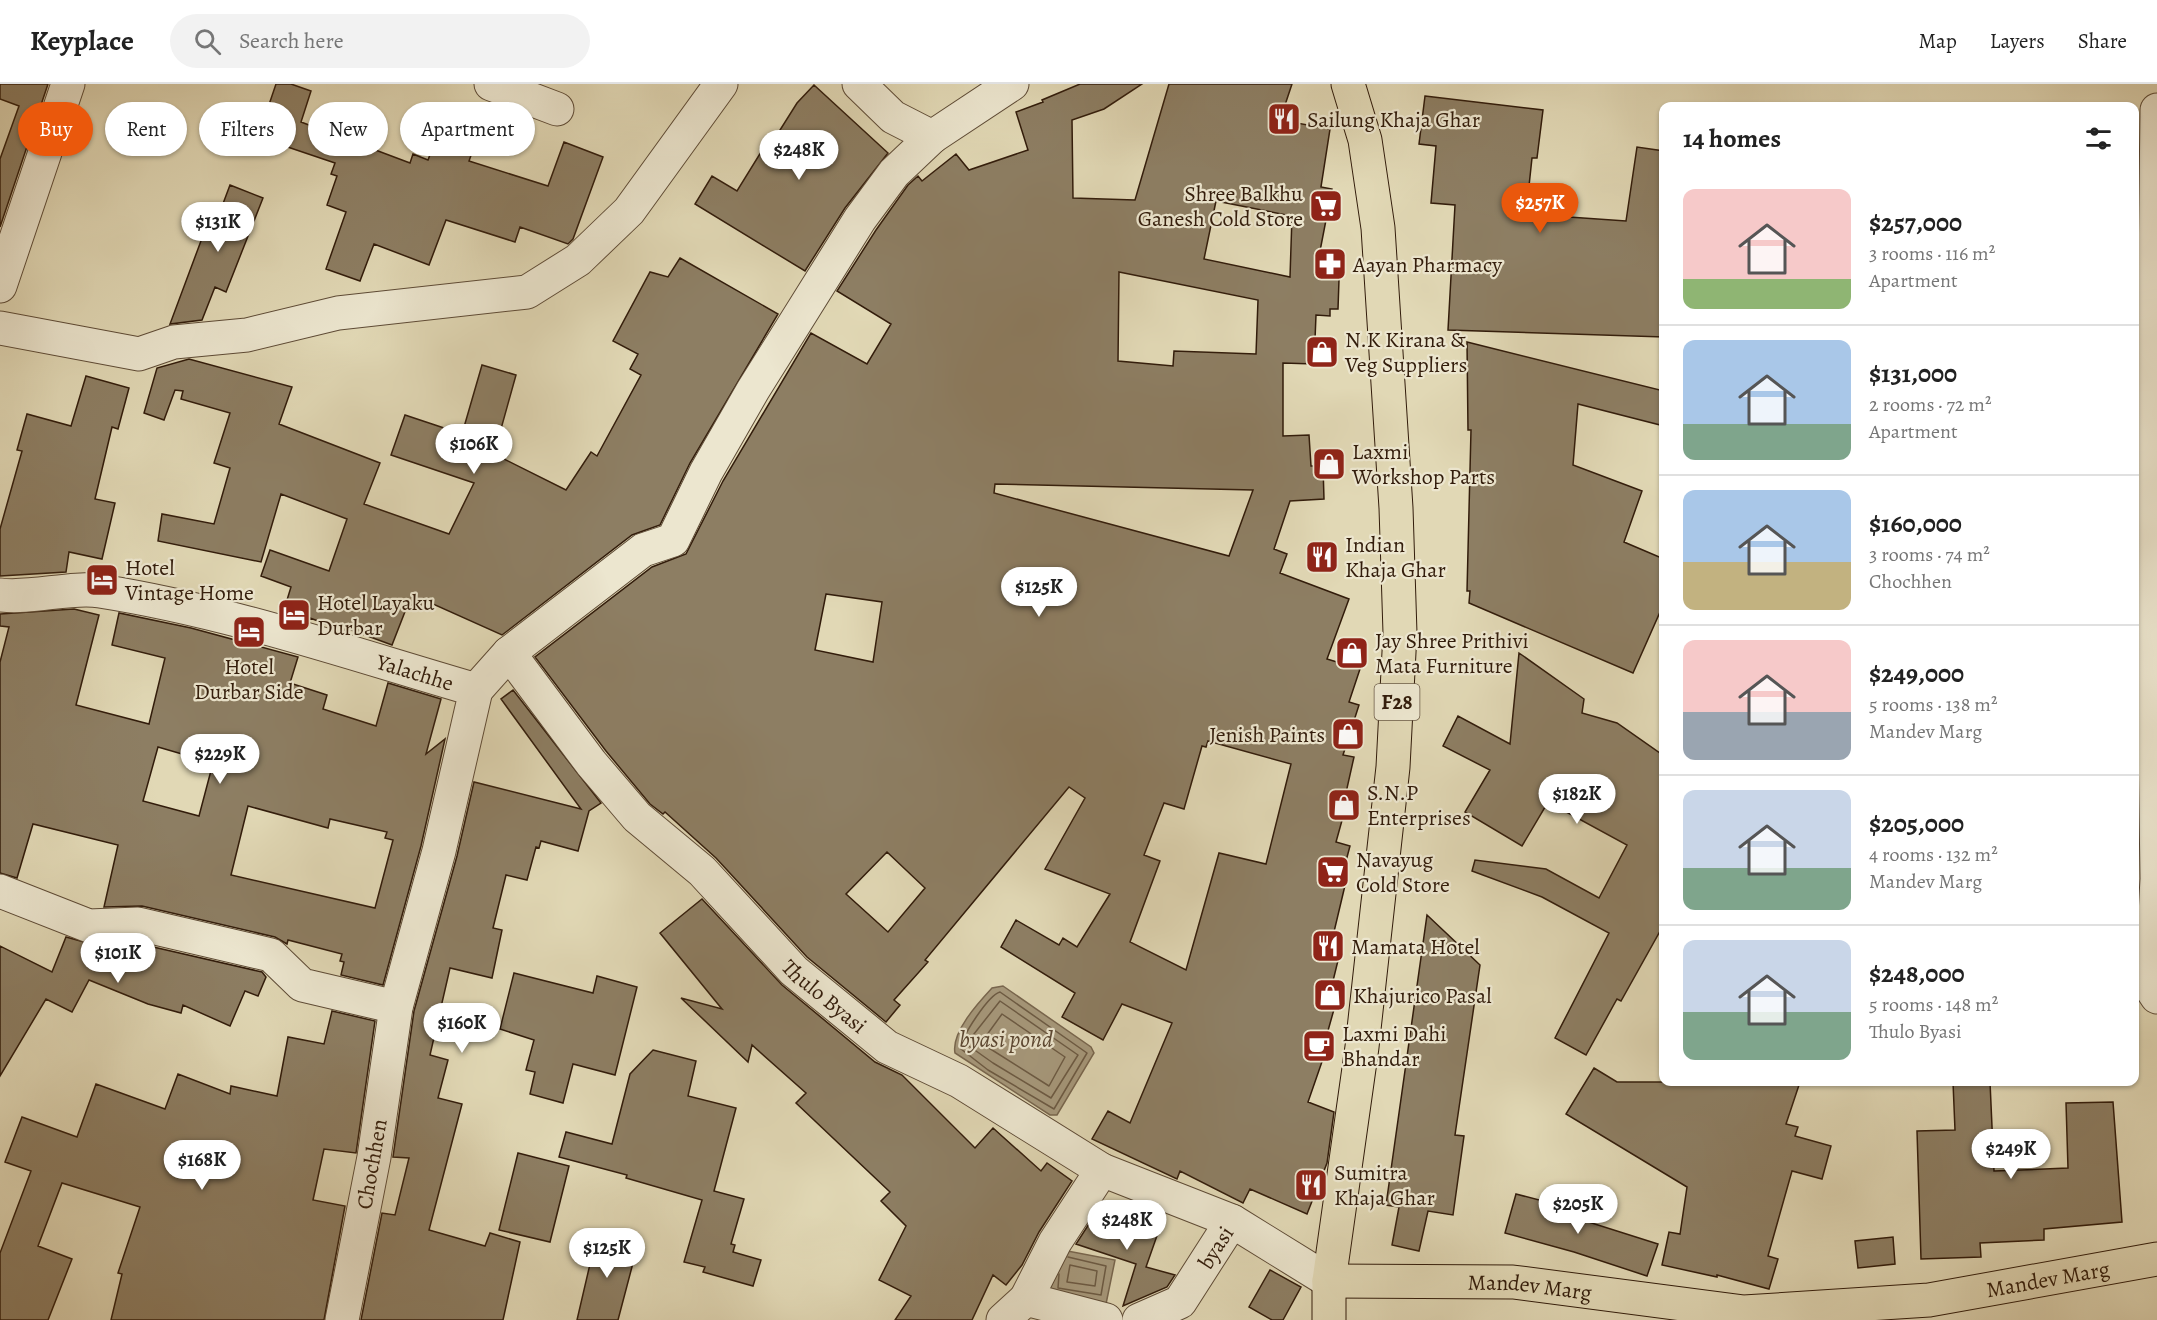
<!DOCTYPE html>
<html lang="en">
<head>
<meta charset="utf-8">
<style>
	:root { --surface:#fff; --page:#f2f2f2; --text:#222; --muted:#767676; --line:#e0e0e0; --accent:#ea580c }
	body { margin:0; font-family:Alegreya,serif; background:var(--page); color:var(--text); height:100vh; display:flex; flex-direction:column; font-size:22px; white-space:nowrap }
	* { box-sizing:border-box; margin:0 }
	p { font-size:20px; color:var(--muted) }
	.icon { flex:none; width:33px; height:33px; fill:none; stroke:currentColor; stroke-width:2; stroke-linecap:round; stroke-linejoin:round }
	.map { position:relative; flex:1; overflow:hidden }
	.drawer { position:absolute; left:1659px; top:18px; width:480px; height:984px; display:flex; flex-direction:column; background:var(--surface); border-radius:12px; box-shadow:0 2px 4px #0004 }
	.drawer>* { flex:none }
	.banner { position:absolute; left:18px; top:18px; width:570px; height:54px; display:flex; gap:12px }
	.price { position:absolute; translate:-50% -51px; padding:0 14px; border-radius:21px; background:#fff; color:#222; font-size:20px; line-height:39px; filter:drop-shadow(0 2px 3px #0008) }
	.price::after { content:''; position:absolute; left:50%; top:36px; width:18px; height:14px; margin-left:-9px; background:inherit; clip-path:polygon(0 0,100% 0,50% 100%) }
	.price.current { background:var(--accent); color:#fff }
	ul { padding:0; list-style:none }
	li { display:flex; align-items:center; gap:18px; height:150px; padding:0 24px }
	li+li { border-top:2px solid var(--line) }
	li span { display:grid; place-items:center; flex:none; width:168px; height:120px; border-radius:12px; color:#555 }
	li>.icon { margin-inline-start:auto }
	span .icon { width:72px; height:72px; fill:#fffc; stroke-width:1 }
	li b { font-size:26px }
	h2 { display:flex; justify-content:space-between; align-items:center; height:72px; padding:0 24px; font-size:26px }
	.tag { padding:0 21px; border-radius:27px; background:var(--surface); box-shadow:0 2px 4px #0004; font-size:21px; line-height:54px }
	.tag.current { background:var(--accent); color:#fff }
	header { display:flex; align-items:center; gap:36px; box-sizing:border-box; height:84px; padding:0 30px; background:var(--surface); border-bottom:2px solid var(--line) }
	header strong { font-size:28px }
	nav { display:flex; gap:33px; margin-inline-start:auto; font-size:21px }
	.search { width:420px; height:54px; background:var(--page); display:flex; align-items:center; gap:15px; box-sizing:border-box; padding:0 21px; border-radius:33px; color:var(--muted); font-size:22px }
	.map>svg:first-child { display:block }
</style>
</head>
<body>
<header>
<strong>Keyplace</strong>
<div class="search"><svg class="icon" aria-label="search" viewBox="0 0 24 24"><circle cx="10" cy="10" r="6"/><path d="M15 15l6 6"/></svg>Search here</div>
<nav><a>Map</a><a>Layers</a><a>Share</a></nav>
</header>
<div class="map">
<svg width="2157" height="1236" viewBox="0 0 2157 1236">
	<rect width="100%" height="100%" fill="#e1d8b5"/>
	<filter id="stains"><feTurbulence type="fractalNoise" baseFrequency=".00333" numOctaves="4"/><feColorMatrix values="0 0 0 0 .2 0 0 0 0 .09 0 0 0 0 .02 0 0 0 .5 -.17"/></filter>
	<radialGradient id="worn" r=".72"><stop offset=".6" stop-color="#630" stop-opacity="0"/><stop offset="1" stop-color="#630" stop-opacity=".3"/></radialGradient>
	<path fill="#a6987b" stroke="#78664e" stroke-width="1.5" d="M1003,902L1091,963L1094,969L1057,1031H1050L955,969C951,948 979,918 992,904Z
		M1057,1165L1115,1176L1106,1220L1049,1209Z"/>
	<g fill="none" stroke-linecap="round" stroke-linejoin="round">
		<path stroke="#6c5a43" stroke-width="1.5" d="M1000,908L1087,969L1054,1025L988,986L961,965C961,952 989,911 1000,908Z
			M1000,917L1078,971L1051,1014L993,979L969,962L970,955Z
			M1002,930L1065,973L1049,1002L981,959Z
			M1070,1181L1097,1187L1095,1202L1067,1198Z
			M1059,1190L1058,1204L1101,1211L1106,1182L1068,1173"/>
	</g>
	<path fill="#8d7e63" stroke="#321c0b" stroke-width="1.5" fill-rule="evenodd" d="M0,0H48L0,143V75L19,22L0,15Z
		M276,0H291L311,7L301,38L410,79L413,70L428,76L442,39L478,52L469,77L548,102L564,58L603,73L573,155L568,160L520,143L515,158L446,136L429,181L374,160L360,197L326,185L346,128L327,121L337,92L331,90L335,79L258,53Z
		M1080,0H1142L1104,25L1072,36L1073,114L1135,116L1169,0H1292L1280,36L1330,45L1321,103L1332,105L1320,167H1340L1338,225H1330V232L1316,231L1314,280L1283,279V352L1309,351L1311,382H1323L1324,415L1290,417L1274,465L1287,470L1280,489L1349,515L1327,575L1360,585L1349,618L1359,621L1343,671L1354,673L1343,722H1346L1336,758L1350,762L1342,792L1347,793L1333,852L1343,856L1332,901L1340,904L1322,968L1325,969L1308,1018L1334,1028L1327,1079L1307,1130L1250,1105L1243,1119L1180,1087L1177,1095L1092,1055L1108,1027L1130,1039L1172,939L1122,920L1103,956L1062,933L1075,909L1001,863L1016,836L1059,861L1063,854L1077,863L1110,810L1045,785L1085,714L1069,703L925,876L928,878L894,916L900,921L886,938L807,873L716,774L665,728L663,730L650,720L606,667L535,573L652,483L686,470L723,397L811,249L867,280L891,240L837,207L876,146L908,101L918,92L922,97L956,70L969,86L1028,66L1016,28L1043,18L1042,16ZM1216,117L1292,132L1290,193L1204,175ZM1119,188L1258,216L1256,270L1174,267L1173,282L1118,277ZM995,400L1253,406L1229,472L994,409ZM826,510L882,518L873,578L815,566ZM1208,657L1291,680L1266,780L1219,769L1186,886L1130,858L1160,777L1144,771L1164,719L1184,725L1202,662L1206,663ZM887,768L925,804L888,848L846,810Z
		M814,1L888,69L845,124L805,187L695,120L712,92L737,107L766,60L770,62L797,19Z
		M1425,12L1543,26L1537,74H1532L1526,130L1626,137L1637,63L1664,67V253L1448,246L1455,121L1431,119L1436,62L1419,60Z
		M230,101L263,114L226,208L215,203L202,236L170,240L214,122L221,125Z
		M680,174L778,230L690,379L660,441L632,451L502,551L422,515L420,524L408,520L392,561L346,544L345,547L310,534L309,537L283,529L291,503L261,492L270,466L329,487L347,435L281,410L261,478L158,457L162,430L214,440L230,384L214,379L230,329L181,315L183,307L175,306L164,336L144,329L157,284L189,275L292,303L279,340L380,379L364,420L449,450L474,399L391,371L405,331L462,350L482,281L516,291L494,370L566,406L591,368L597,372L641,291L630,285L638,270L613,257L650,188L668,193Z
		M1467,258L1664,307V342L1578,320L1573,381L1642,407L1624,458L1664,475V519L1633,589L1469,519L1470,507H1467L1471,346H1468Z
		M86,292L129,304L118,345L112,343L95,415L115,419L102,475L69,468L66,488L0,492V445L22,367L17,366L27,330L71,342Z
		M74,525L99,531L76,621L149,640L165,574L112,561L119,529L191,544L298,573L290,599L327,611L323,625L376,642L388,599L441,615L426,670L445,655L421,762L383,901L341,891L344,878L340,877L342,870L288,856L287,860L275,853L142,822L104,823L118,761L33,740L17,794L0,789V578L9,543L0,542V530ZM158,663L213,679L199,732L143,717ZM248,722L328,744L330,735L387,748L385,754L393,756L375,824L231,791Z
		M1519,569L1584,615L1582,629L1617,639L1664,672V840L1621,917L1617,915L1586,971L1555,954L1609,849L1542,813L1472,787L1475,776L1546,785L1599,814L1627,761L1548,718L1522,762L1465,728L1490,686L1443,662L1458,632L1510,660Z
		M513,606L601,719L589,727L578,767L541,757L539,764L536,763L527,796L506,791L493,844L502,846L492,894L450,884L430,971L448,976L438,1014L462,1020L429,1146L485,1162L490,1149L520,1158L503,1236H361L382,1129L395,1131L409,1074L393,1073L414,927L457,772L474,698L581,725L501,615Z
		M702,815L782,901L875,978L902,991L975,1064L993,1044L1041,1087L1047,1079L1072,1097L1039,1148L1022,1181L1006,1201L993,1191L972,1236H895L911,1212L879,1196L906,1142L881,1117L890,1108L796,1019L806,1009L752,961L748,978L681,914L722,925L660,849Z
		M1427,831L1480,881L1455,1051L1464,1052L1453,1131L1428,1127L1419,1167L1392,1161L1399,1123L1386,1121Z
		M66,853L95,861L136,859L262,888L266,893L258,912L245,907L230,942L183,921L181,929L148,920L89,896L72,928L46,915L0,992V862L52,888Z
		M514,889L593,909L597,892L637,903L615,991L573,980L563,1019L530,1010L535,988L526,986L534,956L500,945Z
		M332,927L375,937L356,1069L324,1065L313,1116L345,1122L324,1236H111L122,1190L118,1189L140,1123L62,1099L38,1162L72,1175L48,1236H0V1169L31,1087L5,1078L22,1033L77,1053L96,1000L165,1025L178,990L230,1010L231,1002L277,1012L288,953L324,960Z
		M653,966L696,977L688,1012L736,1024L714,1107L744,1115L731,1160L735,1161L733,1168L761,1176L753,1202L703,1188L705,1183L684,1178L702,1116L626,1094L627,1091L559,1073L566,1048L612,1060L630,990Z
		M1594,984L1617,998H1800L1786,1040L1798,1043L1795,1052L1831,1062L1822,1095L1792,1087L1768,1172L1778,1175L1769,1205L1717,1191V1193L1662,1181L1669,1148L1680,1150L1687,1103L1566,1030Z
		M1953,998H1990L1994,1087L2068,1084L2066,1019L2113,1018L2122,1138L2044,1145V1156L1980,1159L1981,1173L1921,1175L1917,1047L1955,1046Z
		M518,1069L569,1082L550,1158L499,1146Z
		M1516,1110L1581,1127L1579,1135L1658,1160L1647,1192L1574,1168L1505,1149Z
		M1098,1126L1159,1146L1146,1183L1175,1191L1167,1203L1123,1222L1136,1180L1076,1160Z
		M597,1150L638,1160L618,1236H577Z
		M1893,1153L1895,1180L1858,1184L1855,1157Z
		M1270,1186L1301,1203L1283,1236H1272L1249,1223Z"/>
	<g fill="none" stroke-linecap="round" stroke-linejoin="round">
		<defs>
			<g id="minor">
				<path d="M491,0L557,25"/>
				<path d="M859,0L893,33L932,53L1012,0"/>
				<path d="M2157,26L2152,441L2157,795L2151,904L2157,913"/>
				<path d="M0,202L68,0"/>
				<path d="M0,244L139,270L174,258L247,251L338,229L527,208L578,176L629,127L721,0"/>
				<path id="s1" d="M0,511C33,515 71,502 100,507C228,527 352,570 476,606L439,767L396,923L374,1073L342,1236"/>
				<path id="s2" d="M509,569L591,679L637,733L702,787L794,887L887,963L959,997L1102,1086L1232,1137"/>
				<path d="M476,606L509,569L643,466L673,456L706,388L753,306L860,135L894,89L932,53"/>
				<path d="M0,807L89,842L138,840L271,871L302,901L396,923"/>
				<path d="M1026,1215L1055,1158L1102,1086"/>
				<path d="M1003,1236L1026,1215L1106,1236"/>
				<path id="s3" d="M1139,1236L1180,1218L1232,1137L1329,1197"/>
			</g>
			<g id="major">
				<path id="s4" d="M1329,1197L1513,1198L1744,1228L1929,1216L2157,1175"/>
				<path d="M1329,1236V1197L1362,963L1393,683L1400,549L1396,424L1378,144L1365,56L1348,0"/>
			</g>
		</defs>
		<use href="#minor" stroke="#5e4b36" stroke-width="35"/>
		<use href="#major" stroke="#321c0b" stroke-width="35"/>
		<use href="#minor" stroke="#ece6cf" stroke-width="33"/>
		<use href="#major" stroke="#e1d8b5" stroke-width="33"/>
	</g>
	<defs>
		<symbol id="restaurant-square" viewBox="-11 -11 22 22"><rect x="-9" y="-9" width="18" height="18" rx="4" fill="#8f2418" stroke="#ece6cf"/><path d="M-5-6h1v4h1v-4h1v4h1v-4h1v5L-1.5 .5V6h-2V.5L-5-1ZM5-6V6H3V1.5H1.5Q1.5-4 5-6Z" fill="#fff"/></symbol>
		<symbol id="supermarket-square" viewBox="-11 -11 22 22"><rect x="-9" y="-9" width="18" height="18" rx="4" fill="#8f2418" stroke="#ece6cf"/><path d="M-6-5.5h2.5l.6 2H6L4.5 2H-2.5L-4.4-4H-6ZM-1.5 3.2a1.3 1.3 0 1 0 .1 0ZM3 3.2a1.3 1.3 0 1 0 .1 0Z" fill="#fff"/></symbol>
		<symbol id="pharmacy-square" viewBox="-11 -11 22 22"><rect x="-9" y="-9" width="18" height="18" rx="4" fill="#8f2418" stroke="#ece6cf"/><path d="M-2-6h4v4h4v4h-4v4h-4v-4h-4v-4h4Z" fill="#fff"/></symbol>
		<symbol id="shop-square" viewBox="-11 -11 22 22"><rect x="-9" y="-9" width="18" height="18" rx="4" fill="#8f2418" stroke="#ece6cf"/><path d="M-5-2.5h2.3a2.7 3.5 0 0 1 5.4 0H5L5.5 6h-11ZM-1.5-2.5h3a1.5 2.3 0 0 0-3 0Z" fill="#fff"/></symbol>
		<symbol id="hotel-square" viewBox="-11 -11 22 22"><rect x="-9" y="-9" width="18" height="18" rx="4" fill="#8f2418" stroke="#ece6cf"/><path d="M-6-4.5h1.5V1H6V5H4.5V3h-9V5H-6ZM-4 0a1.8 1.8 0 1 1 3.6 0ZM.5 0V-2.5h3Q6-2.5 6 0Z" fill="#fff"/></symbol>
		<symbol id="cafe-square" viewBox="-11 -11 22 22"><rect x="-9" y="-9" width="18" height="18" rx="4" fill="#8f2418" stroke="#ece6cf"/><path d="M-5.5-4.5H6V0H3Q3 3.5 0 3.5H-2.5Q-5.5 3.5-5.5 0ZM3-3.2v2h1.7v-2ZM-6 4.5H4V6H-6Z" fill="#fff"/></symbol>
	</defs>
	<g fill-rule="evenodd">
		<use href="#restaurant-square" x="1265" y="16" width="38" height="38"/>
		<use href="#supermarket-square" x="1307" y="103" width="38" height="38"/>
		<use href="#pharmacy-square" x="1311" y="161" width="38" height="38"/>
		<use href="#shop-square" x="1303" y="249" width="38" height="38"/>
		<use href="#shop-square" x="1310" y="361" width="38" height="38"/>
		<use href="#restaurant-square" x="1303" y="454" width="38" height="38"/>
		<use href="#hotel-square" x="83" y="477" width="38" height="38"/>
		<use href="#hotel-square" x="275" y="512" width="38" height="38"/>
		<use href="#hotel-square" x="230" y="529" width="38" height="38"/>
		<use href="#shop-square" x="1333" y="550" width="38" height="38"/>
		<use href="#shop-square" x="1329" y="631" width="38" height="38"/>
		<use href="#shop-square" x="1325" y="702" width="38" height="38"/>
		<use href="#supermarket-square" x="1314" y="769" width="38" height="38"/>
		<use href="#restaurant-square" x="1309" y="843" width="38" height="38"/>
		<use href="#shop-square" x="1311" y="892" width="38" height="38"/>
		<use href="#cafe-square" x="1300" y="943" width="38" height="38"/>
		<use href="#restaurant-square" x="1292" y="1082" width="38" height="38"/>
	</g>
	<g text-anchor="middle" stroke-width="4.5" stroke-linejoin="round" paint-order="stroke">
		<rect fill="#ece6cf" stroke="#6a5946" stroke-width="1.5" x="1374.5" y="600" width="45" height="36" rx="4.5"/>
		<g font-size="21" font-weight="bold" fill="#321c0b">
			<text x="1397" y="625">F28</text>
		</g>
		<g font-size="22" fill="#321c0b" stroke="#ece6cf" text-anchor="start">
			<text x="1307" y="43">Sailung Khaja Ghar</text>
			<text x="1303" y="117" text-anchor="end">Shree Balkhu<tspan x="1303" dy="25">Ganesh Cold Store</tspan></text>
			<text x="1353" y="188">Aayan Pharmacy</text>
			<text x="1345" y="263">N.K Kirana &amp;<tspan x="1345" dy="25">Veg Suppliers</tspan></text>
			<text x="1352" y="375">Laxmi<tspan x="1352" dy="25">Workshop Parts</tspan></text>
			<text x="1345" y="468">Indian<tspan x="1345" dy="25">Khaja Ghar</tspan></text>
			<text x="125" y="491">Hotel<tspan x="125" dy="25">Vintage Home</tspan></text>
			<text x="317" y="526">Hotel Layaku<tspan x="317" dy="25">Durbar</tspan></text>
			<text x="1375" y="564">Jay Shree Prithivi<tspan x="1375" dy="25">Mata Furniture</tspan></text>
			<text x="249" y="590" text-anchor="middle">Hotel<tspan x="249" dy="25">Durbar Side</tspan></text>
			<text x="1325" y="658" text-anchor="end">Jenish Paints</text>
			<text x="1367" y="716">S.N.P<tspan x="1367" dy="25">Enterprises</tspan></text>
			<text x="1356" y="783">Navayug<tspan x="1356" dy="25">Cold Store</tspan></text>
			<text x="1351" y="870">Mamata Hotel</text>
			<text x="1353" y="919">Khajurico Pasal</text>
			<text x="1342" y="957">Laxmi Dahi<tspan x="1342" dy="25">Bhandar</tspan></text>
			<text x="1334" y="1096">Sumitra<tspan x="1334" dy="25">Khaja Ghar</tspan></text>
		</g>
		<g font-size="22" fill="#321c0b" stroke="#ece6cf">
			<text dy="8" stroke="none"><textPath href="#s1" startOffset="426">Yalachhe</textPath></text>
			<text dy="8" stroke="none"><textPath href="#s2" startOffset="468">Thulo Byasi</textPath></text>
			<text transform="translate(371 1080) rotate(-80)" y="8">Chochhen</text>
			<text dy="8" stroke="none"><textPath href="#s3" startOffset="110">byasi</textPath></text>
			<text dy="8" stroke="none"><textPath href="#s4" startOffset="723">Mandev Marg</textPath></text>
			<text dy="8" stroke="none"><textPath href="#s4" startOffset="201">Mandev Marg</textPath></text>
		</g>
		<g font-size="24" font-style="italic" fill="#5b4732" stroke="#ece6cf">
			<text x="1006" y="963">byasi pond</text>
		</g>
	</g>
	<rect width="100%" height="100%" filter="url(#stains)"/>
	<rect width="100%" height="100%" fill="url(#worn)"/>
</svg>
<b class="price" style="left:799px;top:97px">$248K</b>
<b class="price current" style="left:1540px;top:150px">$257K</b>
<b class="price" style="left:218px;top:169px">$131K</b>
<b class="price" style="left:474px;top:391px">$106K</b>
<b class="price" style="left:1039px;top:534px">$125K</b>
<b class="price" style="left:220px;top:701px">$229K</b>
<b class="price" style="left:1577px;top:741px">$182K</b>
<b class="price" style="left:118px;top:900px">$101K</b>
<b class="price" style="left:462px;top:970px">$160K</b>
<b class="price" style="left:2011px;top:1096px">$249K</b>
<b class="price" style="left:202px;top:1107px">$168K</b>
<b class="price" style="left:1578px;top:1151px">$205K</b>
<b class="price" style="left:1127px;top:1167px">$248K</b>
<b class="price" style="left:607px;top:1195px">$125K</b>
<div class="banner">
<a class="tag current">Buy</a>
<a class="tag">Rent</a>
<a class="tag">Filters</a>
<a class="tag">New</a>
<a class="tag">Apartment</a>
</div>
<section class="drawer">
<h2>14 homes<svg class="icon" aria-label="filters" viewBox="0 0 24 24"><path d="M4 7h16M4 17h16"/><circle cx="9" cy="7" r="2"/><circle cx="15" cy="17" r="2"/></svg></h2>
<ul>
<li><span style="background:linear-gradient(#f6c9c9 75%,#8fb573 0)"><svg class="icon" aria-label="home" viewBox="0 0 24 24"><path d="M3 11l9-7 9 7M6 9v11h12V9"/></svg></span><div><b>$257,000</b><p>3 rooms · 116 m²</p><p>Apartment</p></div></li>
<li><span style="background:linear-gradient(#a9c7e8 70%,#7fa58c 0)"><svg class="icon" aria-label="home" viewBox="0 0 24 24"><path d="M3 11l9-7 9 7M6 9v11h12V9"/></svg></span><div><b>$131,000</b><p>2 rooms · 72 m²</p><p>Apartment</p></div></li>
<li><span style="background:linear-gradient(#a9c7e8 60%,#c2b280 0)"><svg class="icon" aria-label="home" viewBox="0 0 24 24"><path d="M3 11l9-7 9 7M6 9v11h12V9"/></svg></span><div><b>$160,000</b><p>3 rooms · 74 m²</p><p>Chochhen</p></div></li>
<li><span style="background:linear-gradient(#f6c9c9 60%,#9aa5b1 0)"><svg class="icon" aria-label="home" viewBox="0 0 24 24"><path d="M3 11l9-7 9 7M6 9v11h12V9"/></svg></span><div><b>$249,000</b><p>5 rooms · 138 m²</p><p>Mandev Marg</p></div></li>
<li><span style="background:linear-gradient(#c9d6e8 65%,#7fa58c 0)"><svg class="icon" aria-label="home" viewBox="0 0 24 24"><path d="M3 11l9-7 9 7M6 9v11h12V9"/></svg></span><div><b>$205,000</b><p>4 rooms · 132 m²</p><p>Mandev Marg</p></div></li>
<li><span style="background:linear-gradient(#c9d6e8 60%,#7fa58c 0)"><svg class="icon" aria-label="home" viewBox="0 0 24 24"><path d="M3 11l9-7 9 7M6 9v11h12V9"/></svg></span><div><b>$248,000</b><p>5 rooms · 148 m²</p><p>Thulo Byasi</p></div></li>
</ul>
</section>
</div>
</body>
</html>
